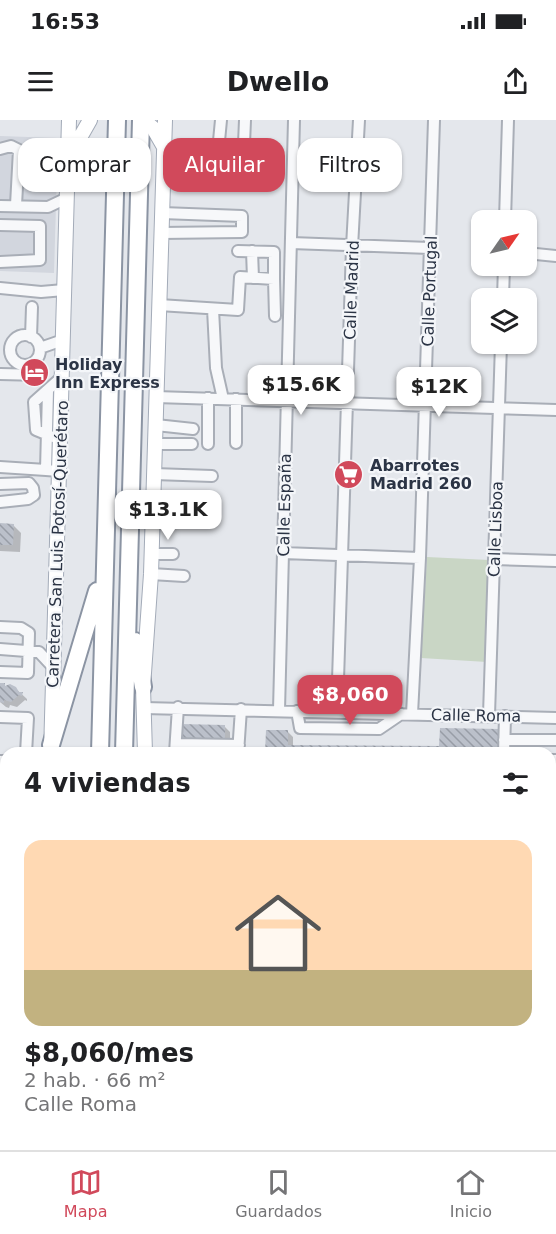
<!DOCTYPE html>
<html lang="es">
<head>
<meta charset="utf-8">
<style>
	:root { --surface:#fff; --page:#f2f2f2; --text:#202124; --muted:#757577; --line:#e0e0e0; --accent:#d1495b }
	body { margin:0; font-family:"DejaVu Sans",sans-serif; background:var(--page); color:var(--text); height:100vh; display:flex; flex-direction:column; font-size:22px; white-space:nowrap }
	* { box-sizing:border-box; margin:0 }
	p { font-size:20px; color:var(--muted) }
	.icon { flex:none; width:33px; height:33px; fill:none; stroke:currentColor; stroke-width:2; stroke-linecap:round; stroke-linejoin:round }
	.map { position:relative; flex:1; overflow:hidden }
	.drawer { position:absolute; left:0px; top:627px; width:556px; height:404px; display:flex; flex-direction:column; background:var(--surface); border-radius:18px 18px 0 0; box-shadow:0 2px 4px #0004 }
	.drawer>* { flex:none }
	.guide { position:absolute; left:18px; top:18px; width:520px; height:54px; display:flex; gap:12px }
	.needle { width:39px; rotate:56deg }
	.buttons { position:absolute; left:471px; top:90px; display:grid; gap:12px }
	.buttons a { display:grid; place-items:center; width:66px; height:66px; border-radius:12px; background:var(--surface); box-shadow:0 2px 4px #0004; font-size:30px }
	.price { position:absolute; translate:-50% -51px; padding:0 14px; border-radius:12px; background:#fff; color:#222; font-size:20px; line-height:39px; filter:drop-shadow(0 2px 3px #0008) }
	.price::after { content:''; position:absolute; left:50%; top:36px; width:18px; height:14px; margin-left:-9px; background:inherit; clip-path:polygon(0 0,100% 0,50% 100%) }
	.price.selected { background:var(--accent); color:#fff }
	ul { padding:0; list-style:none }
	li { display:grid; align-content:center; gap:12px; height:318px; padding:0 24px }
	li+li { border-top:2px solid var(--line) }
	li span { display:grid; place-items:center; height:186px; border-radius:18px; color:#555 }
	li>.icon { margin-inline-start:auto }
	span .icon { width:108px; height:108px; fill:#fffc; stroke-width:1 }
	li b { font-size:26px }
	h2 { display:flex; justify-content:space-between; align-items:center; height:72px; padding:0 24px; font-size:26px }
	.chip { padding:0 21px; border-radius:18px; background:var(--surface); box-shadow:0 2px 4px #0004; font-size:21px; line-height:54px }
	.chip.selected { background:var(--accent); color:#fff }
	.status { display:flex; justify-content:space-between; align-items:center; height:42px; padding:0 30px; background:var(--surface); direction:ltr }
	.status svg { height:16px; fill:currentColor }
	header { display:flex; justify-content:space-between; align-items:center; height:78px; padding:0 24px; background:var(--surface); font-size:27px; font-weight:700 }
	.tab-bar { display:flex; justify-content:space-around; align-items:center; height:84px; border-top:2px solid var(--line); background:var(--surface); font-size:16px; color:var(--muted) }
	.tab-bar a { display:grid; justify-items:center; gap:3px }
	.tab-bar .selected { color:var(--accent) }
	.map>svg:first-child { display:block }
</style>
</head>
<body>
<div class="status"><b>16:53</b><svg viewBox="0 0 49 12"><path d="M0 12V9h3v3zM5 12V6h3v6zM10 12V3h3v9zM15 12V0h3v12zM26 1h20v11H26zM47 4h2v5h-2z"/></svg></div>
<header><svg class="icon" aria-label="menu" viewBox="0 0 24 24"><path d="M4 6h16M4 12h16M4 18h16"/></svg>Dwello<svg class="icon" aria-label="share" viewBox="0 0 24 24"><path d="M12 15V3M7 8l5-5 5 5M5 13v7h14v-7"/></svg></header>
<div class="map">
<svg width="556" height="1030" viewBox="0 0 556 1030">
	<defs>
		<pattern id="building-back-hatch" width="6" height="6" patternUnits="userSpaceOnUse" patternTransform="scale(1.5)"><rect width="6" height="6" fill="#bbc0ca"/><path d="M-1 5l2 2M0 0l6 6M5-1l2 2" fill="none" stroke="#989da6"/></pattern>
	</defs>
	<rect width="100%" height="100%" fill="#e4e7ec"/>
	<path fill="#d2d6de" d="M0,16L58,18L54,153L0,151Z"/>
	<path fill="#c9d6c5" d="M427,437L489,440L487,542L421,538Z"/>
	<path fill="#0003" d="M0,405H13L21,413L20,432L0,431Z
		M4,565L6,567L15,568L27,579V581L25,580L17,587L10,585L9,588L6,587L0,582Z
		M225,607L230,612V626L187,624Z
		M288,612L293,617V626L441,627L504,633H267Z
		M0,765L6,768V786H0Z"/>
	<path fill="url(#building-back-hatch)" d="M0,403L14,404L13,425H0Z
		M0,563H5V566L10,564L16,567L19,572H23L22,576L19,575L11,582L4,580V583L0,582Z
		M180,604L225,605V621L180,619Z
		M440,608L500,609L499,633H265L266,610H288V625L439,626Z
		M0,763H3V779H0Z
		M0,862H6V904H0Z
		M0,977H6V989H0Z"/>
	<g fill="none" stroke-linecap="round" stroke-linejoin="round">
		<defs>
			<path id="minor" d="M219,21L221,0
				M244,24L245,0
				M0,29L11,26L19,30L16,85
				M0,86L48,87L67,78
				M505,100L508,0
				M0,105L40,106V140L0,142
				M161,113L242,112V96L162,93
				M291,123L430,128
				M238,131L274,132V159
				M252,131L253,158
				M526,133L556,136
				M0,168L41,172L64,170
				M503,178L504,146
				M159,185L238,190L240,157L274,159L275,196
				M213,189L216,248L223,279
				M10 230a15 15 0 1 1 30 0a15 15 0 1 1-30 0Z
				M31,217L32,187
				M40,228L63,220
				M0,254L41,255
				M48,271L46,350L59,351
				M156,277L556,290
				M236,279V323
				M156,305L193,309
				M53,317L36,310L34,282L62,257
				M155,324H192
				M208,324V278
				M0,347L46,350
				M154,354L212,356
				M0,364L29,363L33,368L34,375L28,379L0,382
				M283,433L420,438
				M152,434H173
				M494,439L556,441
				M151,454L184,456
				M0,507L21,508L29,513L28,553L0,552
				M0,529L39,532L53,547
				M144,588L556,598
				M279,590L294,0
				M297,591L300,608L379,609L401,594
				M337,591L352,127L359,0
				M412,594L420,438L434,0
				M489,595L501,224
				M0,597L28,598L26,633
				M504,620H556
				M176,624L239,625
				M175,633L178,587
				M238,633L241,589
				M504,633L505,596
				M550,640H556
				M0,641H6
				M550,662L556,659
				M0,733L6,734
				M550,734L556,731
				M0,758L6,759
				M550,764L556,771
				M0,812L6,814
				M550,829L556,827
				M0,831L6,832
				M0,848H6
				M550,866L556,879
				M0,907H6
				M0,970H6
				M550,992L556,990
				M550,1004L556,1017
				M0,1023L6,1019
				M324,1029L335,1024
				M459,1030L472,1024"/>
			<path id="major" d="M144,0L153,8L164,27
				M69,37L90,0
				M51,633L69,0
				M145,633L143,567L151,454L165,0
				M40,1030V1024
				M134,1030V1024"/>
			<path id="highway" d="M135,521L143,567
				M51,625L97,471
				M100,633L117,0
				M124,633L141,0
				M89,1030V1024
				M113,1030V1024"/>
		</defs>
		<use href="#minor" stroke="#a9aeb7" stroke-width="14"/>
		<use href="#major" stroke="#a3abb8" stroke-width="16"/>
		<use href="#highway" stroke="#8b94a3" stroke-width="20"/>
		<use href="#minor" stroke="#f7f8fa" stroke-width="10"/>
		<use href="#major" stroke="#fff" stroke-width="14"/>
		<use href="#highway" stroke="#fff" stroke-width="16"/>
	</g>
	<defs>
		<symbol id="hotel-disc" viewBox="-11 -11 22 22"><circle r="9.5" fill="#d1495b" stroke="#f4f6f9"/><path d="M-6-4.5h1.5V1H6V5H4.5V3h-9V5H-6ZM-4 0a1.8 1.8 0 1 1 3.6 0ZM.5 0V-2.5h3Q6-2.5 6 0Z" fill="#fff"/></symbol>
		<symbol id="supermarket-disc" viewBox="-11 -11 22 22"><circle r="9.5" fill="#d1495b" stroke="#f4f6f9"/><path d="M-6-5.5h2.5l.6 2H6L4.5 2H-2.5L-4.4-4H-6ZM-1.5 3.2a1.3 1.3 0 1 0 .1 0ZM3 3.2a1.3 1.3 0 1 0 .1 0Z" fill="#fff"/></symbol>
	</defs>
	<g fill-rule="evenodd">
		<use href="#hotel-disc" x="18" y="236" width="33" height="33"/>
		<use href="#supermarket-disc" x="332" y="338" width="33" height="33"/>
	</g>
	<g text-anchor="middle" stroke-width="4.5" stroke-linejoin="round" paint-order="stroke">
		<g font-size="16" fill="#2b3445" stroke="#f4f6f9">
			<text transform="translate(351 170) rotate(-88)" y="6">Calle Madrid</text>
			<text transform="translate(429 171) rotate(-88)" y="6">Calle Portugal</text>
			<text transform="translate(284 385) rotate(-89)" y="6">Calle España</text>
			<text transform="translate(495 409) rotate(-88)" y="6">Calle Lisboa</text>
			<text transform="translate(57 424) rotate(-88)" y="6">Carretera San Luis Potosí-Querétaro</text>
			<text transform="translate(476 595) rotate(1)" y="6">Calle Roma</text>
		</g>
		<g font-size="16" font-weight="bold" fill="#2b3445" stroke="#f4f6f9" text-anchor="start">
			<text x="55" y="250">Holiday<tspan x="55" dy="18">Inn Express</tspan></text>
			<text x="370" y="351">Abarrotes<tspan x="370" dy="18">Madrid 260</tspan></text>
		</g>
	</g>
</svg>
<div class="buttons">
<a><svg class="needle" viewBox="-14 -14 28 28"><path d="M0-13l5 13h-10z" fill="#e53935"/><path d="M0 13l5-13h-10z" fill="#757577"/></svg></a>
<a><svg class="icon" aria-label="layers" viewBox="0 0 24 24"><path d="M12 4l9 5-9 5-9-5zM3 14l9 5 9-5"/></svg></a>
</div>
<b class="price" style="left:301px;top:296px">$15.6K</b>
<b class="price" style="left:439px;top:298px">$12K</b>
<b class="price" style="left:168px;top:421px">$13.1K</b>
<b class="price selected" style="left:350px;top:606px">$8,060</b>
<div class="guide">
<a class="chip">Comprar</a>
<a class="chip selected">Alquilar</a>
<a class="chip">Filtros</a>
</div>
<section class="drawer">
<h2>4 viviendas<svg class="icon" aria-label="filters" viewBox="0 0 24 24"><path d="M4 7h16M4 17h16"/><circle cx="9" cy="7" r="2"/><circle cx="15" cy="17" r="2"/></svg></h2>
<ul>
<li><span style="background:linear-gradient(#ffd9b3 70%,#c2b280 0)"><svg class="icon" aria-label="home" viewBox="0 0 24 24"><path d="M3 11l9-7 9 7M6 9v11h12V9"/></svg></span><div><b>$8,060/mes</b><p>2 hab. · 66 m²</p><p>Calle Roma</p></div></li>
</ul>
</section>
</div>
<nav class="tab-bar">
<a class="selected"><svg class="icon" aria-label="map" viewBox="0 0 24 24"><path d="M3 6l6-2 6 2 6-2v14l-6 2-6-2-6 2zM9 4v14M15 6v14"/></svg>Mapa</a>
<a><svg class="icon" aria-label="saved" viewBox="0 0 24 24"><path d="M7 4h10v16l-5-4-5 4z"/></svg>Guardados</a>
<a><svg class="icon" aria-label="home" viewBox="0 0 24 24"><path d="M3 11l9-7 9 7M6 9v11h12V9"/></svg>Inicio</a>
</nav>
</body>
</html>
